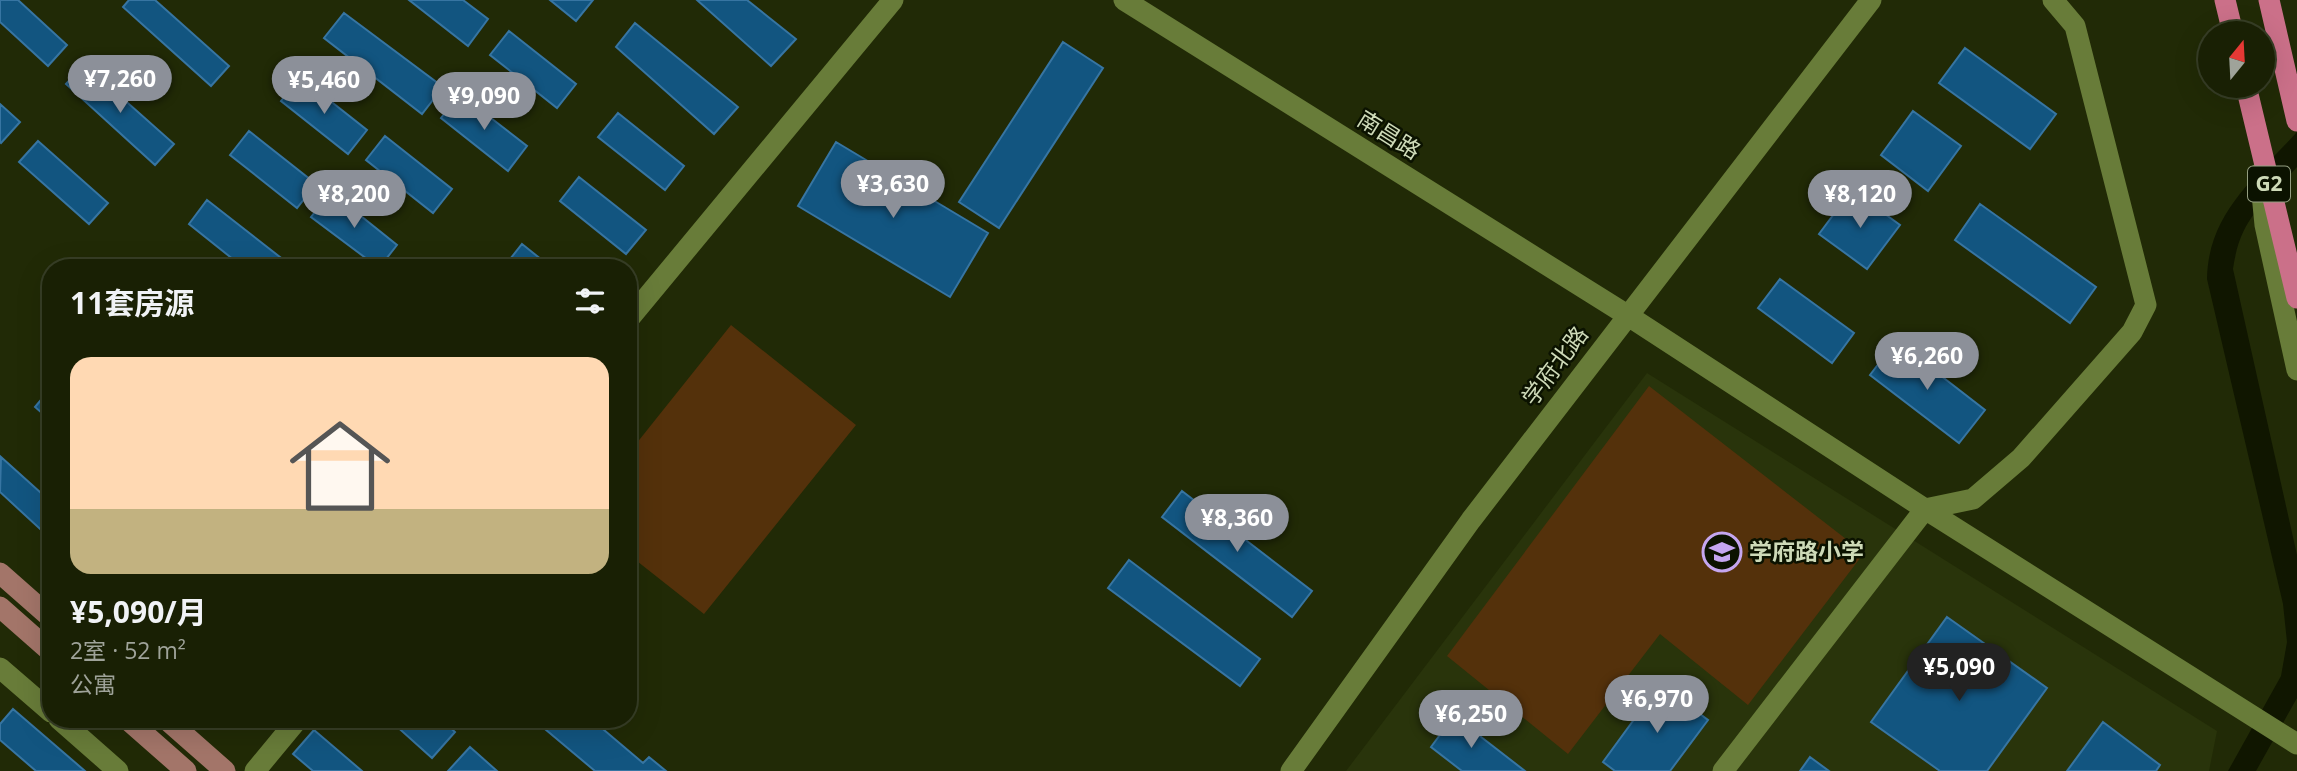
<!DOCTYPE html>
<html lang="zh">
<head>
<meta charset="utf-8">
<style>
	:root { --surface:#192004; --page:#22280e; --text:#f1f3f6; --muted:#9fa39a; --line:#373e26; --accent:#8c9099 }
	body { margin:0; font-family:"Open Sans","Noto Sans SC",sans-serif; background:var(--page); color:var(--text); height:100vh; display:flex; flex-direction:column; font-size:26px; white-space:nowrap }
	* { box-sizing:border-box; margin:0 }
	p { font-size:23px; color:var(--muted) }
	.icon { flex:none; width:38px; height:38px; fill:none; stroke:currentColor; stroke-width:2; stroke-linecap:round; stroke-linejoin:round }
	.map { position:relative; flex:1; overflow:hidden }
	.details { position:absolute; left:42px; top:259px; width:595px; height:469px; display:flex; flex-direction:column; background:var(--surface); border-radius:28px; box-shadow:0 7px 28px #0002,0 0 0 2px var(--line) }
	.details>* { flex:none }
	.needle { width:46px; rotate:18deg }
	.tools { position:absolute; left:2198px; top:21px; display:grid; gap:14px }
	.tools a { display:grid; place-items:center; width:77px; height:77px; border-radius:50%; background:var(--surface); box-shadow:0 7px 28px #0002,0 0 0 2px var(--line); font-size:35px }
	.price { position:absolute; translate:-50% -60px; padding:0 16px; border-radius:24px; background:var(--accent); color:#fff; font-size:23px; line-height:46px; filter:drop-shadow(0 2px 4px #0008) }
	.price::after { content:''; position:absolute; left:50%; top:42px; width:21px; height:16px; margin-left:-10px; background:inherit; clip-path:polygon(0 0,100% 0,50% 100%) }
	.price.on { background:#222; color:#fff }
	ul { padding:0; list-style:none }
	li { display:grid; align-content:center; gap:14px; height:371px; padding:0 28px }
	li span { display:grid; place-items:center; height:217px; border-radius:21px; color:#555 }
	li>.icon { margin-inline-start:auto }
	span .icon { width:126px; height:126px; fill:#fffc; stroke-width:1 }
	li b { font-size:30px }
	h2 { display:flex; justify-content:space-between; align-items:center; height:84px; padding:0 28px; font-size:30px }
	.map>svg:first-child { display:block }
</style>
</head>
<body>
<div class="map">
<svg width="2297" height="771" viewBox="0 0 2297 771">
	<rect width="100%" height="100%" fill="#212a06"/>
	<path fill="#29340b" d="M1647,373L2217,731L2209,771H1346Z"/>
	<path fill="#54310b" d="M731,325L856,425L704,614L628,554V454Z
		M1649,386L1864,553L1748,705L1660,634L1568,754L1447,656Z"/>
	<path fill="#101600" d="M2297,132V167C2264,203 2240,218 2233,269L2297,555V698L2256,771H2228L2281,676L2287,642L2283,604L2207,279C2208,213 2256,177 2297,132Z"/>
	<path fill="#125580" stroke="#3775a2" stroke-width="2" d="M0,0H18L67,45L48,66L0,22Z
		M129,0H155L229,66L211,86L123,7Z
		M409,0H463L488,19L468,46Z
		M550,0H593L576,21Z
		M697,0H747L796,39L771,66Z
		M344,13L443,87L422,114L324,38Z
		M635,23L738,107L714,134L616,47Z
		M509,31L576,84L557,108L490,55Z
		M1063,42L1103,68L999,228L959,202Z
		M1965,48L2056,114L2030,149L1939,83Z
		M84,64L174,144L155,165L66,84Z
		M300,77L367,130L348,154L281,101Z
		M460,94L527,146L508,171L441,118Z
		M0,104L20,122L1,143L0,142Z
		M1913,111L1961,146L1928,191L1881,155Z
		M618,113L684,166L665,190L598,137Z
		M249,131L316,184L297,208L230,155Z
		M385,136L452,189L433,213L366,160Z
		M38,141L108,203L89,224L19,162Z
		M836,142L988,233L950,297L798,206Z
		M579,177L646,230L626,254L560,201Z
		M1852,190L1900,225L1867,269L1819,234Z
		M331,192L397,245L379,268L311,217Z
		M207,200L294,268H244L189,224Z
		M1980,204L2096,287L2070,323L1955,240Z
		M522,244L552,268H503Z
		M1780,279L1854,333L1832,363L1758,308Z
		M1896,341L1985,410L1959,443L1870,375Z
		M51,388V421L35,407Z
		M1,457L51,502V539L0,492Z
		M1182,491L1312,591L1292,617L1162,517Z
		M1129,560L1260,659L1240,686L1108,588Z
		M1947,617L2047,688L1987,771H1940L1871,722Z
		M1660,684L1708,720L1670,771H1615L1603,762Z
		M13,709L85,771H36L0,740V724Z
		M1454,716L1525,771H1462L1431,747Z
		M398,719H441L455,732L432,758L394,724Z
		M533,719H591L643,763L649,757L666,771H595Z
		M2103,722L2160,765L2156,771H2067Z
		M314,730L362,771H313L293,754Z
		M470,747L497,771H448Z
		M1810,757L1829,771H1800Z"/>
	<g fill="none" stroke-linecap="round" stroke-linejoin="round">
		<path stroke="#687c39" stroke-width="21" d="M1124,0L1627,315L1925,509L1973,499L2021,458L2132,332L2146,305L2075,26L2053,0
			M2260,173L2265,225L2297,370
			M628,320L893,0
			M0,668L51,712
			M59,719L118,771
			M255,771L298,719
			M1291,771L1471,520L1871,0
			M1723,771L1925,509L2297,744"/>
		<path stroke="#a37569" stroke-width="21" d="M0,573L51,618
			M0,607L51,652
			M127,719L186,771
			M166,719L225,771"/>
		<path stroke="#cb7089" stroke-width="21" d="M2225,0L2233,33
			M2269,0L2297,121
			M2246,86L2297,298"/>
	</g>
	<defs>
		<symbol id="school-ring" viewBox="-11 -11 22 22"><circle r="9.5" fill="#0b1200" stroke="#c5a6f0" stroke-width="1.5"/><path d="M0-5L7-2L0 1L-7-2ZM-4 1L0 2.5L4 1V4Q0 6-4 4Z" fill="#c5a6f0"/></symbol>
	</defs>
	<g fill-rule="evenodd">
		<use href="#school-ring" x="1700" y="530" width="44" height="44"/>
	</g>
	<g text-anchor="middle" stroke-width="5" stroke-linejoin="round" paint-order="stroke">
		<rect fill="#0b1200" stroke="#949e81" stroke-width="2" x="2248" y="166.5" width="42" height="35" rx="5"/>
		<g font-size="21" font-weight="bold" fill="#cedab8">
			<text x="2269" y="191">G2</text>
		</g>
		<g font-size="23" fill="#cedab8" stroke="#0b1200">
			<text transform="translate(1389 135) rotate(32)" y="8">南昌路</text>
			<text transform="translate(1555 366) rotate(-53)" y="8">学府北路</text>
		</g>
		<g font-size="23" font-weight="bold" fill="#cedab8" stroke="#0b1200" text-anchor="start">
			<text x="1749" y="560">学府路小学</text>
		</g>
	</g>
</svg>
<div class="tools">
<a><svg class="needle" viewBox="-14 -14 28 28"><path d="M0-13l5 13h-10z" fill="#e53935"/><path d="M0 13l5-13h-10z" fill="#9fa39a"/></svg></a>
</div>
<b class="price" style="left:120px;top:115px">¥7,260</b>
<b class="price" style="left:324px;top:116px">¥5,460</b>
<b class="price" style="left:484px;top:132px">¥9,090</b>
<b class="price" style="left:893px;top:220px">¥3,630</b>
<b class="price" style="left:354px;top:230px">¥8,200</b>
<b class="price" style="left:1860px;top:230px">¥8,120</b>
<b class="price" style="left:1927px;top:392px">¥6,260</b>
<b class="price" style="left:1237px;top:554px">¥8,360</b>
<b class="price on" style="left:1959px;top:703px">¥5,090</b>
<b class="price" style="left:1657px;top:735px">¥6,970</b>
<b class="price" style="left:1471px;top:750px">¥6,250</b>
<section class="details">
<h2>11套房源<svg class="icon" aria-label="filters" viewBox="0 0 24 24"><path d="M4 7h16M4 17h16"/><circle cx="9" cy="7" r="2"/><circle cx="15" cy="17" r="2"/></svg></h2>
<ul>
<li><span style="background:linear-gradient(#ffd9b3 70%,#c2b280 0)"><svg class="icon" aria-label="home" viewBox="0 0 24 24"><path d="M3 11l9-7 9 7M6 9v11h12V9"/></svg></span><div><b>¥5,090/月</b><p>2室 · 52 m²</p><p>公寓</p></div></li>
</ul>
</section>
</div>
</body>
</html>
